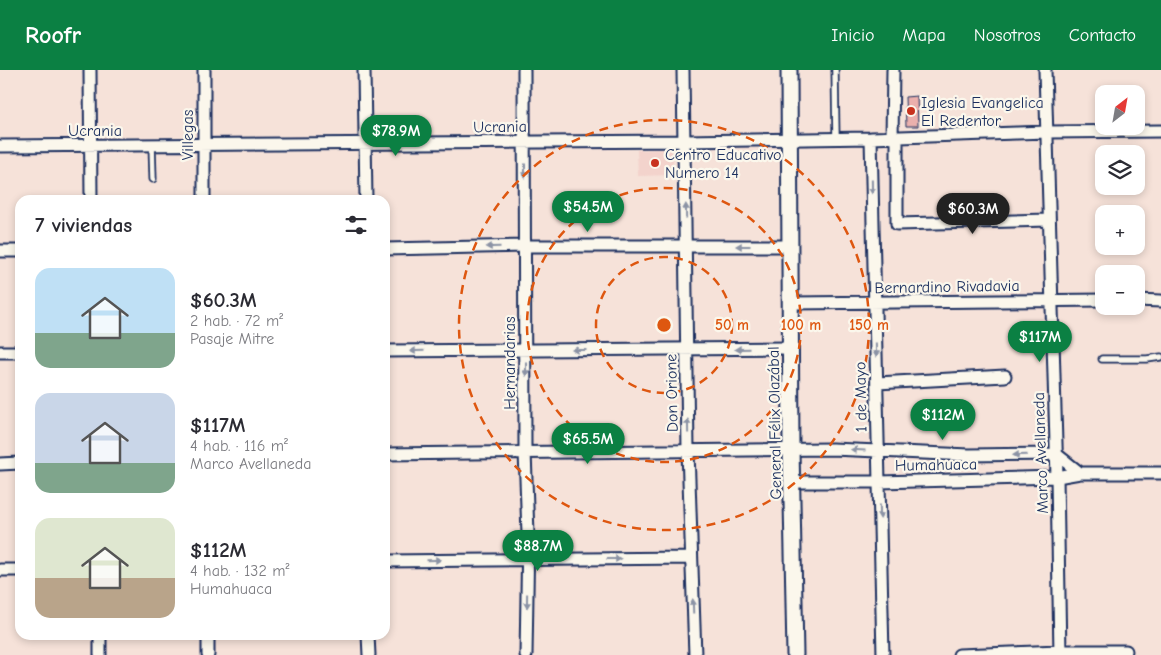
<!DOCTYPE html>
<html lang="es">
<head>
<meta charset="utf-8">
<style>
	:root { --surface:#fff; --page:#f7f7f7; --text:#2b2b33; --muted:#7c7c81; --accent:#0b8043 }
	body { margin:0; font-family:"Comic Neue",sans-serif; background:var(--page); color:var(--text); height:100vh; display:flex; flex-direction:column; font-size:19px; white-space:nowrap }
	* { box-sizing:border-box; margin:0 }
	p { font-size:16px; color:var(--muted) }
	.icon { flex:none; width:28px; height:28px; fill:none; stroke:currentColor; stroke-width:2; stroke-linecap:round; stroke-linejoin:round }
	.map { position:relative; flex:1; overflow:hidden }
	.side { position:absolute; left:15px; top:125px; width:375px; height:445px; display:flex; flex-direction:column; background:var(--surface); border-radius:15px; box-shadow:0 2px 8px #0003 }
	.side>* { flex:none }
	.needle { width:32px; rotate:31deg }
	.buttons { position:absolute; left:1095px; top:15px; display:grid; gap:10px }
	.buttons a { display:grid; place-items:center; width:50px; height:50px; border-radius:10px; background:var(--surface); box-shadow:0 2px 8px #0003; font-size:25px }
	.price { position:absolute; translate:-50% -42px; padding:0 11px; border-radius:18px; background:var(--accent); color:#fff; font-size:16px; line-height:32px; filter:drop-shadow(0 1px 2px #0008) }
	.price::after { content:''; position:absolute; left:50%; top:30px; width:15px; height:11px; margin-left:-8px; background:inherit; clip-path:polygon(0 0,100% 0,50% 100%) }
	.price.selected { background:#222; color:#fff }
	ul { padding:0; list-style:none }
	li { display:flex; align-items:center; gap:15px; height:125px; padding:0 20px }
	li span { display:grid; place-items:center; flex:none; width:140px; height:100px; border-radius:15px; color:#555 }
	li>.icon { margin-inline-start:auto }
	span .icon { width:60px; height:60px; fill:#fffc; stroke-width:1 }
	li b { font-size:21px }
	h2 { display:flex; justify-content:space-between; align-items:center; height:60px; padding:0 20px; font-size:21px }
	header { display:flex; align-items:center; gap:30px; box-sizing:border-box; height:70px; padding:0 25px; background:var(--accent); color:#fff }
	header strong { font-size:24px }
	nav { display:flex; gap:28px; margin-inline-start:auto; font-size:18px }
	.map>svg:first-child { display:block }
</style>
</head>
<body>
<header>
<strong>Roofr</strong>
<nav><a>Inicio</a><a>Mapa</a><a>Nosotros</a><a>Contacto</a></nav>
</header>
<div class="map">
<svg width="1161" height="585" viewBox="0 0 1161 585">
	<rect width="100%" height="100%" fill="#f6e2d9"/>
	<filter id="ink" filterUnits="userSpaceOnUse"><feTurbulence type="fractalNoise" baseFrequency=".02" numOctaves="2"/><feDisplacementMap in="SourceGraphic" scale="10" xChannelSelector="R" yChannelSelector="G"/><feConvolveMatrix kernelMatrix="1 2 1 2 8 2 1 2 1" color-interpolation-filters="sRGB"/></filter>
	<g filter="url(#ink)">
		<path fill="#f3d3cc" d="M673,79V105L638,106L637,80Z"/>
		<path fill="#ebb0ad" stroke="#1b2f5e" d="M917,26L918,56H906L905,27Z"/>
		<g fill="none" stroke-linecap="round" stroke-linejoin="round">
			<defs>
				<path id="lane" d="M835,0L836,68
					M152,75L153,109
					M1102,289H1147L1161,287"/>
				<path id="street" d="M90,0L91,130
					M364,0L366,130
					M524,0L525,382L528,464L526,585
					M683,0L688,381L695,585
					M1045,0L1057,407L1060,585
					M897,67V154L1049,150
					M871,68L883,585
					M892,68L893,0
					M0,76L685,71L871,68L1047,62L1161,61
					M204,130V0
					M385,179L525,176H791
					M0,181H20
					M1136,230L1161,231
					M791,233L1104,230
					M385,281L790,278
					M0,282H20
					M877,313L1005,306
					M385,384L832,379L969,385L1056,384L1080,403
					M0,394L20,393
					M792,412H880L1057,407L1080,403H1161
					M385,491L691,488
					M0,500H20
					M100,565V585
					M208,565V585
					M368,565L369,585
					M959,585L1059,581H1126"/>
				<path id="secondary" d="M789,0L791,379L795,585"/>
			</defs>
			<use href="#lane" stroke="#1b2f5e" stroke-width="9"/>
			<use href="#street" stroke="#1b2f5e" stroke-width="15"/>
			<use href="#secondary" stroke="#1b2f5e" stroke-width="19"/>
			<use href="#lane" stroke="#fbf7ec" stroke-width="5.5"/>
			<use href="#street" stroke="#fbf7ec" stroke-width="11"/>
			<use href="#secondary" stroke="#fbf7ec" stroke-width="15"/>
		</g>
		<defs><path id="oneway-solid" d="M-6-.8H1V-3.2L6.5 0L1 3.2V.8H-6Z" transform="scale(1.25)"/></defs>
		<g fill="#8b93a5">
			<use href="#oneway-solid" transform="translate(525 101) rotate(90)"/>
			<use href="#oneway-solid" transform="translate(872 117) rotate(89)"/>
			<use href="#oneway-solid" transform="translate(686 141) rotate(-91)"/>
			<use href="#oneway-solid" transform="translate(743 176) rotate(180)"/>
			<use href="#oneway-solid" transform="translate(493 177) rotate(179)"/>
			<use href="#oneway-solid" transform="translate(742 279) rotate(179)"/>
			<use href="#oneway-solid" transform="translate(579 280) rotate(-180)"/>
			<use href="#oneway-solid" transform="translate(876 280) rotate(89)"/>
			<use href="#oneway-solid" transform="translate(417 281) rotate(179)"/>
			<use href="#oneway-solid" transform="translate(526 299) rotate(90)"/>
			<use href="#oneway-solid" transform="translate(688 356) rotate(-91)"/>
			<use href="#oneway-solid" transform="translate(858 380) rotate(-177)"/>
			<use href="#oneway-solid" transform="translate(1020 385) rotate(179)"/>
			<use href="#oneway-solid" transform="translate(880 442) rotate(89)"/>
			<use href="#oneway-solid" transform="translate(614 489)"/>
			<use href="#oneway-solid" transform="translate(434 490) rotate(-1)"/>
			<use href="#oneway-solid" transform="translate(527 531) rotate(91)"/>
			<use href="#oneway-solid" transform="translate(693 536) rotate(-92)"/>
		</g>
	</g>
	<g fill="none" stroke="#de5710" stroke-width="2.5" stroke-dasharray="9 6">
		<circle cx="664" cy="255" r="68"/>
		<circle cx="664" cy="255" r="137"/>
		<circle cx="664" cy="255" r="205"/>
	</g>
	<g fill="#c8321e" stroke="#fbf7ec" stroke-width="2">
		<circle cx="911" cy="41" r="5"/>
		<circle cx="655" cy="93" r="5"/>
	</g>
	<g text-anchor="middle" stroke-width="4.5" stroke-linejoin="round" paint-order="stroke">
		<g font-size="16" fill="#1b2f5e" stroke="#fbf7ec" text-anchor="start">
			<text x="921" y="38">Iglesia Evangelica<tspan x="921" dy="18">El Redentor</tspan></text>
			<text x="665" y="90">Centro Educativo<tspan x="665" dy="18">Numero 14</tspan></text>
		</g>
		<g font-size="16" fill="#1b2f5e" stroke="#fbf7ec">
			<text transform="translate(500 56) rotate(-1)" y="6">Ucrania</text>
			<text x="95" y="66">Ucrania</text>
			<text transform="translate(187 65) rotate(-90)" y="6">Villegas</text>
			<text transform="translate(947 216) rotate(-1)" y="6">Bernardino Rivadavia</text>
			<text transform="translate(509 293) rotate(-90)" y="6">Hernandarias</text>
			<text transform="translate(671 323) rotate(-91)" y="6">Don Orione</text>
			<text transform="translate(860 327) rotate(-91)" y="6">1 de Mayo</text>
			<text transform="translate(774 353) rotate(-91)" y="6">General Félix Olazábal</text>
			<text transform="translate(1040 383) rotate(-92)" y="6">Marco Avellaneda</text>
			<text transform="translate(936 394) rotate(-1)" y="6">Humahuaca</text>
		</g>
	</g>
	<circle cx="664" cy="255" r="8" fill="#de5710" stroke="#fbf7ec" stroke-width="2.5"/>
	<g font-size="15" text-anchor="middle" font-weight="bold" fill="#de5710" stroke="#fbf7ec" stroke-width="4.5" stroke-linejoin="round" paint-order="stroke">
		<text x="732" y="260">50 m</text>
		<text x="801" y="260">100 m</text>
		<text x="869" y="260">150 m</text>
	</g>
</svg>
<div class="buttons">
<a><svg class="needle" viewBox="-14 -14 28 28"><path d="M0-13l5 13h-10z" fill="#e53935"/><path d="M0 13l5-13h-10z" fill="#7c7c81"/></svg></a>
<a><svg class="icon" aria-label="layers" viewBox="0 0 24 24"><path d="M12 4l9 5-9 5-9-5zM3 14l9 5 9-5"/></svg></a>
<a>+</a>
<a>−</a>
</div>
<b class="price" style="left:396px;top:87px">$78.9M</b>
<b class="price" style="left:588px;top:163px">$54.5M</b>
<b class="price selected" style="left:973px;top:165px">$60.3M</b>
<b class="price" style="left:1040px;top:293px">$117M</b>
<b class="price" style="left:943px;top:371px">$112M</b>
<b class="price" style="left:588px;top:395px">$65.5M</b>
<b class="price" style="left:538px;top:502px">$88.7M</b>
<section class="side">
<h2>7 viviendas<svg class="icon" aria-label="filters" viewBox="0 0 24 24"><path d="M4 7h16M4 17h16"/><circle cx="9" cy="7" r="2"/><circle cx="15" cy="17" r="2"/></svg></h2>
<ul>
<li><span style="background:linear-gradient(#bfe0f5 65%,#7fa58c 0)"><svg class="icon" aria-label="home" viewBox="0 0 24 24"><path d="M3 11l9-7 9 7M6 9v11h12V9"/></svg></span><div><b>$60.3M</b><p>2 hab. · 72 m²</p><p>Pasaje Mitre</p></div></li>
<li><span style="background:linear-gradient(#c9d6e8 70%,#7fa58c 0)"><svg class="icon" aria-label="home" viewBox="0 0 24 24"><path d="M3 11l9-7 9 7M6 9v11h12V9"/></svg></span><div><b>$117M</b><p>4 hab. · 116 m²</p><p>Marco Avellaneda</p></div></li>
<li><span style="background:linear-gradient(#dfe7d0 60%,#b9a48a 0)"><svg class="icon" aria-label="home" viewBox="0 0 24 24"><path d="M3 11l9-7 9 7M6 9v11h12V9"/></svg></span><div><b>$112M</b><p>4 hab. · 132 m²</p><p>Humahuaca</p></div></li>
</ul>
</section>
</div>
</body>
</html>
